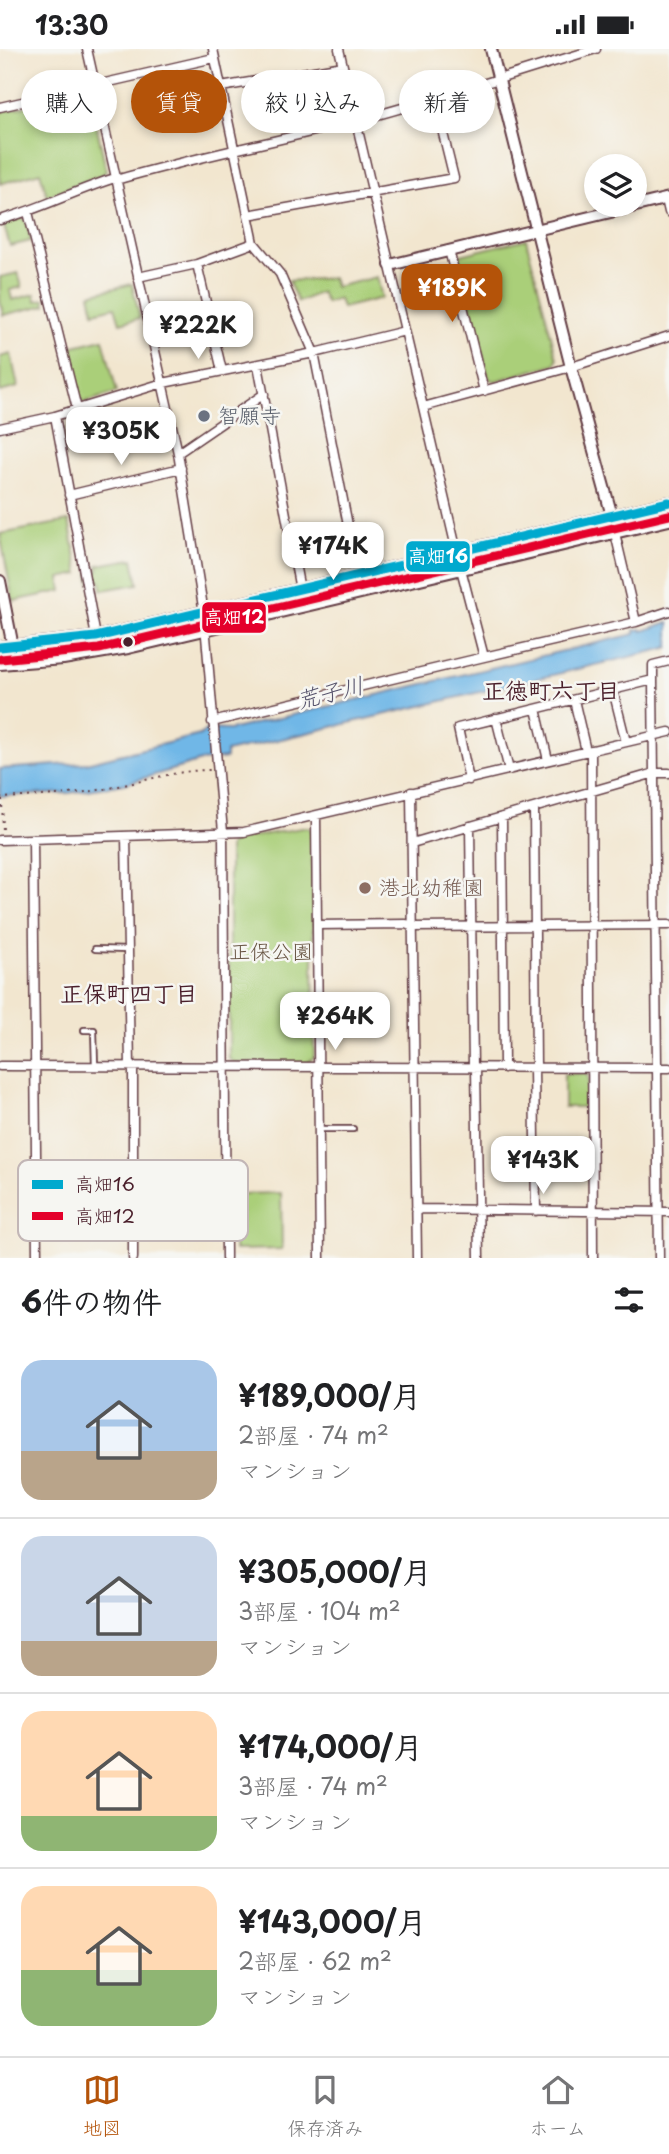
<!DOCTYPE html>
<html lang="ja">
<head>
<meta charset="utf-8">
<style>
	:root { --surface:#fff; --page:#f2f2f2; --text:#202124; --muted:#757577; --line:#e0e0e0; --accent:#b45309 }
	body { margin:0; font-family:"Playpen Sans","Klee One",sans-serif; background:var(--page); color:var(--text); height:100vh; display:flex; flex-direction:column; font-size:26px; white-space:nowrap }
	* { box-sizing:border-box; margin:0 }
	p { font-size:23px; color:var(--muted) }
	.icon { flex:none; width:38px; height:38px; fill:none; stroke:currentColor; stroke-width:2; stroke-linecap:round; stroke-linejoin:round }
	.map { position:relative; height:1209px; overflow:hidden }
	.details { display:flex; flex-direction:column; background:var(--surface); flex:1 }
	.details>* { flex:none }
	.guide { position:absolute; left:21px; top:21px; width:628px; height:63px; display:flex; gap:14px }
	.buttons { position:absolute; left:584px; top:105px; display:grid; gap:14px }
	.buttons a { display:grid; place-items:center; width:63px; height:63px; border-radius:50%; background:var(--surface); box-shadow:0 4px 10px #0003; font-size:35px }
	.price { position:absolute; translate:-50% -60px; padding:0 16px; border-radius:14px; background:#fff; color:#222; font-size:23px; line-height:46px; filter:drop-shadow(0 2px 4px #0008) }
	.price::after { content:''; position:absolute; left:50%; top:42px; width:21px; height:16px; margin-left:-10px; background:inherit; clip-path:polygon(0 0,100% 0,50% 100%) }
	.price.active { background:var(--accent); color:#fff }
	ul { padding:0; list-style:none }
	li { display:flex; align-items:center; gap:21px; height:175px; padding:0 21px }
	li+li { border-top:2px solid var(--line) }
	li span { display:grid; place-items:center; flex:none; width:196px; height:140px; border-radius:21px; color:#555 }
	li>.icon { margin-inline-start:auto }
	span .icon { width:84px; height:84px; fill:#fffc; stroke-width:1 }
	li b { font-size:30px }
	h2 { display:flex; justify-content:space-between; align-items:center; height:84px; padding:0 21px; font-size:30px }
	.tag { padding:0 24px; border-radius:32px; background:var(--surface); box-shadow:0 4px 10px #0003; font-size:24px; line-height:63px }
	.tag.active { background:var(--accent); color:#fff }
	.status { display:flex; justify-content:space-between; align-items:center; height:49px; padding:0 35px; background:var(--surface); direction:ltr }
	.status svg { height:19px; fill:currentColor }
	.dock { display:flex; justify-content:space-around; align-items:center; height:98px; border-top:2px solid var(--line); background:var(--surface); font-size:19px; color:var(--muted) }
	.dock a { display:grid; justify-items:center; gap:4px }
	.dock .active { color:var(--accent) }
	.map>svg:first-child { display:block }
</style>
</head>
<body>
<div class="status"><b>13:30</b><svg viewBox="0 0 49 12"><path d="M0 12V9h3v3zM5 12V6h3v6zM10 12V3h3v9zM15 12V0h3v12zM26 1h20v11H26zM47 4h2v5h-2z"/></svg></div>
<div class="map">
<svg width="669" height="1209" viewBox="0 0 669 1209">
	<rect width="100%" height="100%" fill="#f6f6f2"/>
	<filter id="ink" filterUnits="userSpaceOnUse"><feTurbulence type="fractalNoise" baseFrequency=".0143" numOctaves="2"/><feDisplacementMap in="SourceGraphic" scale="14" xChannelSelector="R" yChannelSelector="G"/><feConvolveMatrix kernelMatrix="1 2 1 2 8 2 1 2 1" color-interpolation-filters="sRGB"/></filter>
	<filter id="wash" filterUnits="userSpaceOnUse"><feTurbulence type="fractalNoise" baseFrequency=".00686" numOctaves="4" result="noise"/><feDisplacementMap in="SourceGraphic" scale="28" xChannelSelector="R" yChannelSelector="G"/><feGaussianBlur stdDeviation="1.57" result="paint"/><feColorMatrix in="noise" values="0 0 0 0 0 0 0 0 0 0 0 0 0 0 0 0 0 1.4 0 .05"/><feComposite in="paint" operator="in"/></filter>
	<g filter="url(#wash)">
		<rect width="100%" height="100%" fill="#f2e6cf"/>
		<path fill="#aacf79" stroke="#7a7752" stroke-width="2" d="M84,44L90,47L106,120L104,125L47,147L40,123L0,135V63Z
			M21,169L26,171L31,192L10,197L3,174Z
			M526,190L557,310L555,315L495,332L489,330L458,210L461,206Z
			M18,224L22,238L10,241L12,251L35,245L36,252L45,250L46,256L3,266L0,251V228Z
			M377,228L382,249L342,259L339,250L326,254L321,243L298,253L288,232L333,229L335,238Z
			M132,235L140,269L120,274L115,258L94,263L90,245Z
			M103,290L117,343L83,354L79,352L66,299Z
			M11,305L18,338L0,343V308Z
			M69,472L79,525L60,529L62,542L13,552L0,485Z
			M133,510L138,535L102,541L101,532L90,534L89,523L99,521L98,516Z
			M307,778L312,782L314,1008L307,1014H236L229,1010V797L234,791Z
			M585,1024L588,1028V1058H564V1025Z
			M281,1144L282,1200L234,1201V1145Z"/>
		<path fill="#6fb7e7" stroke="#5c6b89" stroke-width="2" d="M669,573V598L663,600L226,703V709L201,712L124,735L69,744L0,747V720L86,714L200,686L207,680L229,681L635,585V581L641,580L643,582Z"/>
	</g>
	<g filter="url(#ink)">
		<g fill="none" stroke-linecap="round" stroke-linejoin="round">
			<defs>
				<path id="service" d="M95,900L128,901
					M84,981H94L95,1017
					M319,1080H353"/>
				<path id="minor" d="M87,0L178,404L204,564L223,783L226,1209
					M339,0L457,503
					M221,38L343,17
					M0,58L214,9
					M116,131C195,108 275,93 355,72C435,51 516,24 596,0
					M666,150L669,163
					M28,163L77,360
					M248,166L454,129L434,48
					M0,171C40,160 76,141 115,129
					M254,194L280,225L314,304L358,527
					M449,201L484,342
					M197,215L222,322
					M138,228L197,215L254,194L213,0
					M258,316L300,541
					M423,358L571,318L669,287
					M55,367L96,588
					M0,379L55,367L163,334L314,304L405,282
					M178,404L264,345
					M69,446L181,419
					M636,573L669,562
					M484,608L636,573L615,484
					M613,641L626,693
					M574,651L586,702
					M536,660L548,711
					M496,669L509,721
					M212,673L484,608L461,520
					M591,701L593,1209
					M469,731L458,679L653,631
					M411,743L417,1209
					M534,759L536,1019
					M316,767L320,1209
					M502,768L504,1019
					M470,777L473,1018
					M126,787L130,1018
					M33,790L37,1209
					M0,791L244,783L669,683
					M412,794L655,724H669
					M317,876L406,875L413,878L669,876
					M0,1017L669,1019
					M133,1018V1209
					M476,1019L479,1209
					M534,1019L536,1162
					M416,1160L669,1163
					M659,1209L653,631V616L669,612"/>
				<path id="tertiary" d="M491,0L571,318L612,467
					M390,216L669,149
					M0,532L13,598
					M0,598L96,588L669,453
					M0,615L63,610L128,599L669,471"/>
			</defs>
			<use href="#service" stroke="#633d44" stroke-width="8"/>
			<use href="#minor" stroke="#633d44" stroke-width="11"/>
			<use href="#tertiary" stroke="#633d44" stroke-width="14"/>
			<path stroke="#633d44" stroke-width="2" stroke-dasharray="2 5" stroke-linecap="butt" d="M0,749C40,747 80,746 119,737C149,731 178,721 210,721
				M2,750L3,783"/>
			<use href="#service" stroke="#fff" stroke-width="4.5"/>
			<use href="#minor" stroke="#fff" stroke-width="8"/>
			<use href="#tertiary" stroke="#fff" stroke-width="10"/>
			<defs>
				<path id="bus-1" d="M0,598L96,588L669,453"/>
				<path id="bus-2" d="M1,610L99,600L669,466"/>
			</defs>
			<use href="#bus-1" stroke="#f6f6f2" stroke-width="14"/>
			<use href="#bus-2" stroke="#f6f6f2" stroke-width="14"/>
			<use href="#bus-1" stroke="#00a9ce" stroke-width="9"/>
			<use href="#bus-2" stroke="#e4002b" stroke-width="9"/>
		</g>
	</g>
	<circle fill="#6b7280" stroke="#f6f6f2" stroke-width="2.5" cx="204" cy="367" r="7"/>
	<circle fill="#4a1f2b" stroke="#f6f6f2" stroke-width="2.5" cx="128" cy="593" r="6"/>
	<circle fill="#8d6e63" stroke="#f6f6f2" stroke-width="2.5" cx="365" cy="839" r="7"/>
	<g text-anchor="middle" stroke-width="5" stroke-linejoin="round" paint-order="stroke">
		<g font-size="21" fill="#5b616d" stroke="#f6f6f2" text-anchor="start">
			<text x="218" y="374">智願寺</text>
		</g>
		<g font-size="21" fill="#785e54" stroke="#f6f6f2" text-anchor="start">
			<text x="379" y="846">港北幼稚園</text>
		</g>
		<g font-size="21" fill="#675442" stroke="#f6f6f2">
			<text x="271" y="910">正保公園</text>
		</g>
		<g font-size="23" font-weight="bold" fill="#4a1f2b" stroke="#f6f6f2">
			<text x="551" y="650">正徳町六丁目</text>
			<text x="129" y="953">正保町四丁目</text>
		</g>
		<g font-size="23" font-style="italic" fill="#57546d" stroke="#f6f6f2">
			<text transform="translate(330 644) rotate(-14)" y="8">荒子川</text>
		</g>
	</g>
	<rect x="18" y="1111" width="230" height="81" rx="10" fill="#f6f6f2" stroke="#c2b6b6" stroke-width="2"/>
	<rect x="32" y="1131" width="31" height="9" fill="#00a9ce"/>
	<rect x="32" y="1163" width="31" height="8" fill="#e4002b"/>
	<g font-size="19" fill="#4a1f2b">
		<text x="75" y="1142">高畑16</text>
		<text x="75" y="1174">高畑12</text>
	</g>
	<g stroke="#f6f6f2" stroke-width="2.5">
		<rect x="405" y="491" width="66" height="33" rx="7" fill="#00a9ce"/>
		<rect x="201" y="552" width="66" height="33" rx="7" fill="#e4002b"/>
	</g>
	<g font-size="19" text-anchor="middle" font-weight="bold" fill="#fff">
		<text x="438" y="514">高畑16</text>
		<text x="234" y="575">高畑12</text>
	</g>
</svg>
<div class="buttons">
<a><svg class="icon" aria-label="layers" viewBox="0 0 24 24"><path d="M12 4l9 5-9 5-9-5zM3 14l9 5 9-5"/></svg></a>
</div>
<b class="price active" style="left:452px;top:275px">¥189K</b>
<b class="price" style="left:198px;top:312px">¥222K</b>
<b class="price" style="left:121px;top:418px">¥305K</b>
<b class="price" style="left:333px;top:533px">¥174K</b>
<b class="price" style="left:335px;top:1003px">¥264K</b>
<b class="price" style="left:543px;top:1147px">¥143K</b>
<div class="guide">
<a class="tag">購入</a>
<a class="tag active">賃貸</a>
<a class="tag">絞り込み</a>
<a class="tag">新着</a>
</div>
</div>
<section class="details">
<h2>6件の物件<svg class="icon" aria-label="filters" viewBox="0 0 24 24"><path d="M4 7h16M4 17h16"/><circle cx="9" cy="7" r="2"/><circle cx="15" cy="17" r="2"/></svg></h2>
<ul>
<li><span style="background:linear-gradient(#a9c7e8 65%,#b9a48a 0)"><svg class="icon" aria-label="home" viewBox="0 0 24 24"><path d="M3 11l9-7 9 7M6 9v11h12V9"/></svg></span><div><b>¥189,000/月</b><p>2部屋 · 74 m²</p><p>マンション</p></div></li>
<li><span style="background:linear-gradient(#c9d6e8 75%,#b9a48a 0)"><svg class="icon" aria-label="home" viewBox="0 0 24 24"><path d="M3 11l9-7 9 7M6 9v11h12V9"/></svg></span><div><b>¥305,000/月</b><p>3部屋 · 104 m²</p><p>マンション</p></div></li>
<li><span style="background:linear-gradient(#ffd9b3 75%,#8fb573 0)"><svg class="icon" aria-label="home" viewBox="0 0 24 24"><path d="M3 11l9-7 9 7M6 9v11h12V9"/></svg></span><div><b>¥174,000/月</b><p>3部屋 · 74 m²</p><p>マンション</p></div></li>
<li><span style="background:linear-gradient(#ffd9b3 60%,#8fb573 0)"><svg class="icon" aria-label="home" viewBox="0 0 24 24"><path d="M3 11l9-7 9 7M6 9v11h12V9"/></svg></span><div><b>¥143,000/月</b><p>2部屋 · 62 m²</p><p>マンション</p></div></li>
</ul>
</section>
<nav class="dock">
<a class="active"><svg class="icon" aria-label="map" viewBox="0 0 24 24"><path d="M3 6l6-2 6 2 6-2v14l-6 2-6-2-6 2zM9 4v14M15 6v14"/></svg>地図</a>
<a><svg class="icon" aria-label="saved" viewBox="0 0 24 24"><path d="M7 4h10v16l-5-4-5 4z"/></svg>保存済み</a>
<a><svg class="icon" aria-label="home" viewBox="0 0 24 24"><path d="M3 11l9-7 9 7M6 9v11h12V9"/></svg>ホーム</a>
</nav>
</body>
</html>
